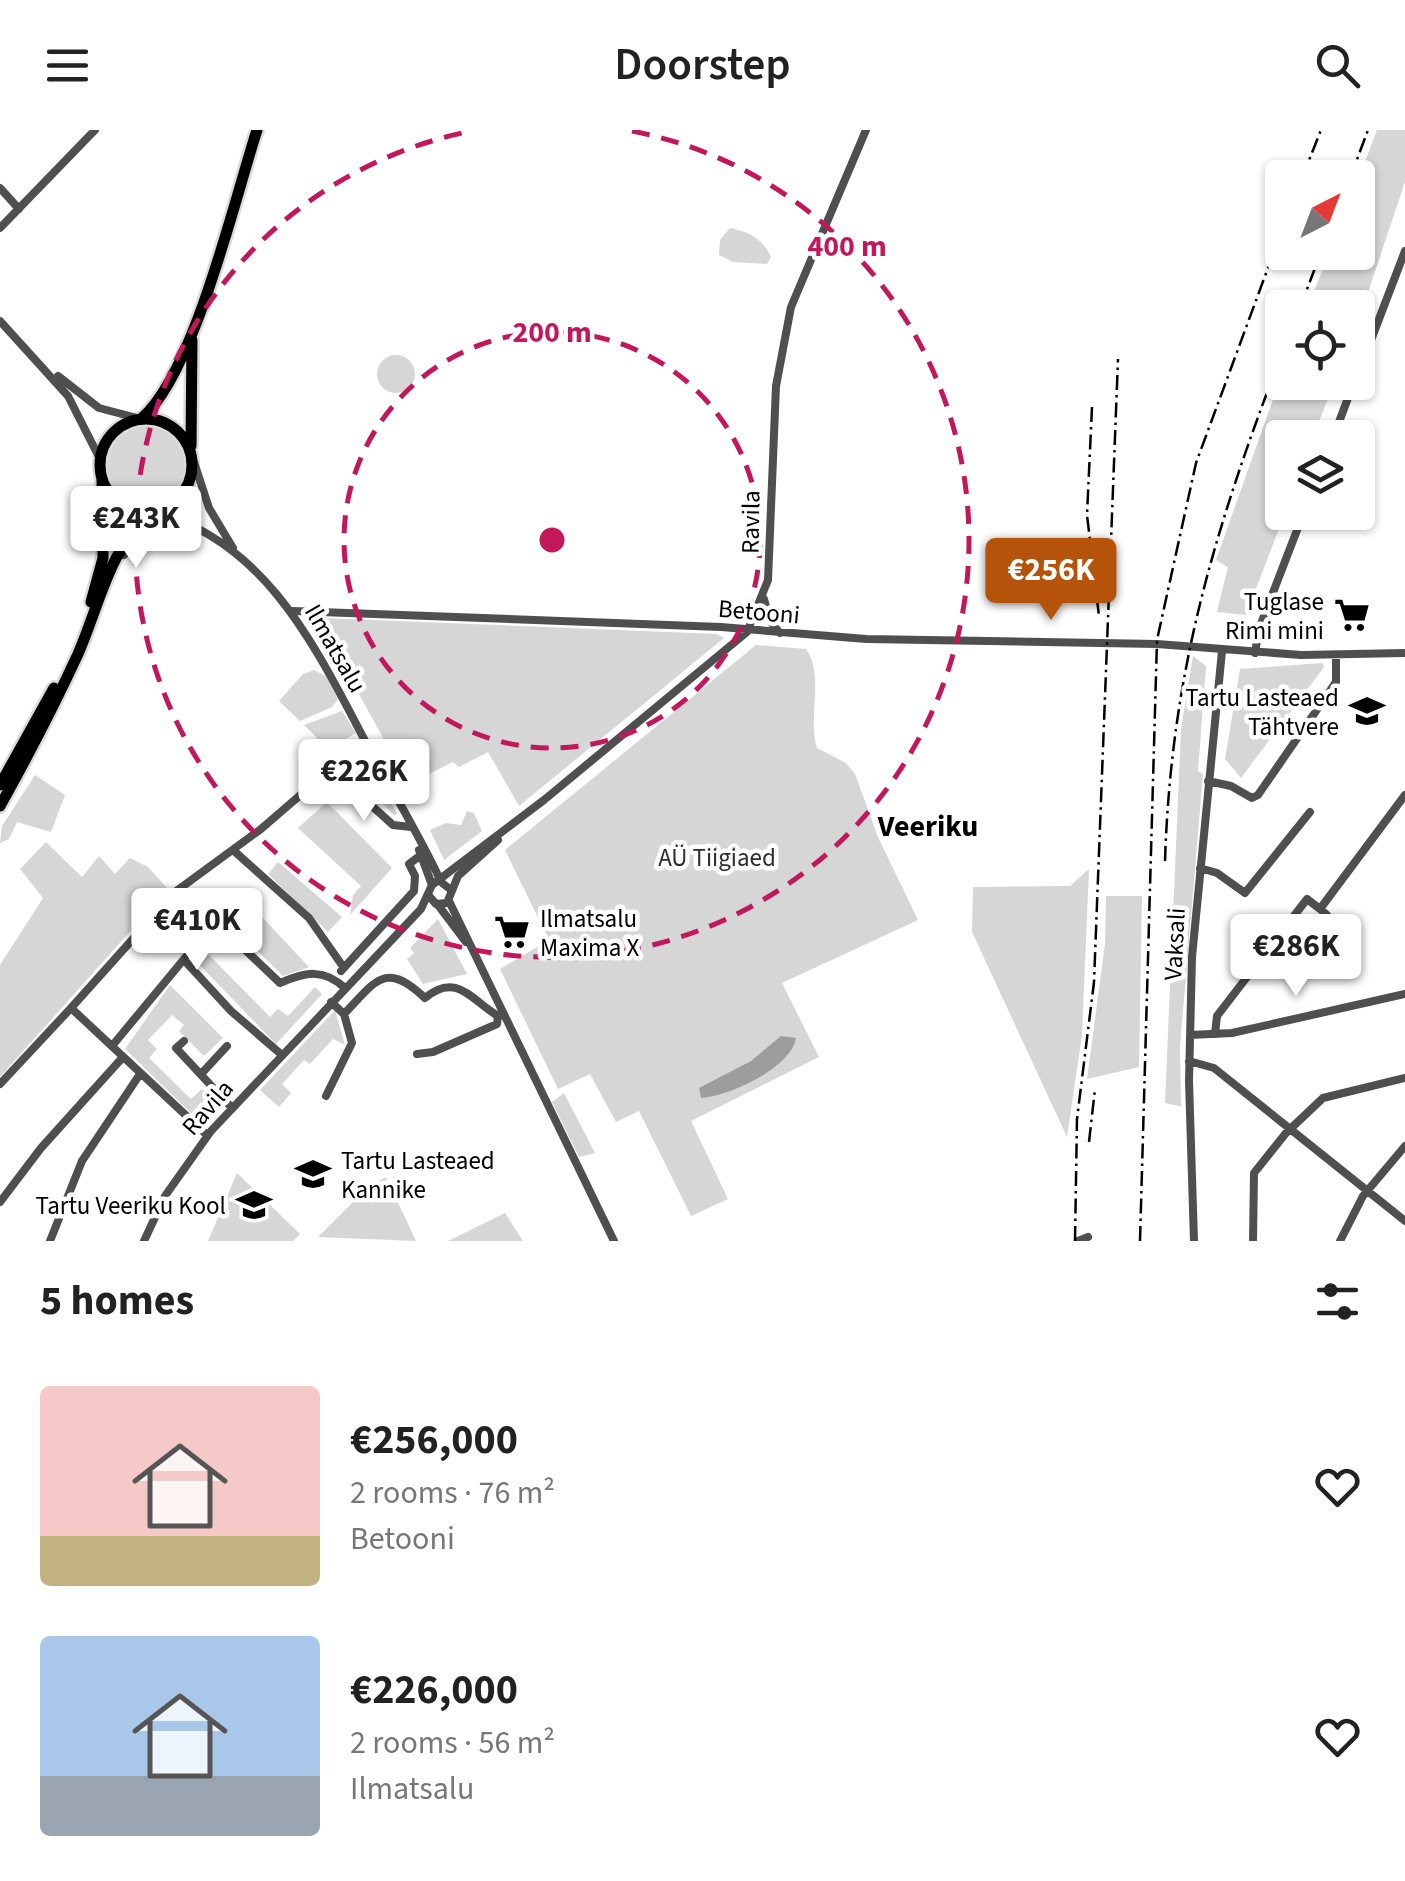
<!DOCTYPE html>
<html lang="en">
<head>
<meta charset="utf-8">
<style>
	:root { --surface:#fff; --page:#f2f2f2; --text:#222; --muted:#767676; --accent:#b45309 }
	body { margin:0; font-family:"Source Sans 3",sans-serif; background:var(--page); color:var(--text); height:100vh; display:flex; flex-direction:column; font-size:38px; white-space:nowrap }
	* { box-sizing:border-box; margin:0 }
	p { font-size:32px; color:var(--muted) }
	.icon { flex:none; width:55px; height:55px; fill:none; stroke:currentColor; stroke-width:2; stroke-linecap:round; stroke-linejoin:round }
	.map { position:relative; height:1111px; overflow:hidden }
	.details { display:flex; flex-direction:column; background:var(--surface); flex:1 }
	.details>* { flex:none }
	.needle { width:65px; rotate:42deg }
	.buttons { position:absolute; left:1265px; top:30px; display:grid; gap:20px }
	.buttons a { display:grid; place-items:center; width:110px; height:110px; border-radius:10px; background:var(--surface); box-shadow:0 2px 8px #0004; font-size:50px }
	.price { position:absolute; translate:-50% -85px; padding:0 22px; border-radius:10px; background:#fff; color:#222; font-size:32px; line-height:65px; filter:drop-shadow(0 2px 5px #0008) }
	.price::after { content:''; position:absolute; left:50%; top:60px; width:30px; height:22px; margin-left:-15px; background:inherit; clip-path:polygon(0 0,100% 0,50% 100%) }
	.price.on { background:var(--accent); color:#fff }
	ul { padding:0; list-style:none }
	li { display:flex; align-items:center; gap:30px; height:250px; padding:0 40px }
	li span { display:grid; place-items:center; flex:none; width:280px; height:200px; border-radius:10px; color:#555 }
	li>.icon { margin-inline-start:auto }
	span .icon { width:120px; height:120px; fill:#fffc; stroke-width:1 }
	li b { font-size:42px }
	h2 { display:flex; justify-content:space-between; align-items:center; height:120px; padding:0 40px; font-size:42px }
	header { display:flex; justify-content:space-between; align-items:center; height:130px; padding:0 40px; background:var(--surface); font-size:45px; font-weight:600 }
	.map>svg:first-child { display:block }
</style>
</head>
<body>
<header><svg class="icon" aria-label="menu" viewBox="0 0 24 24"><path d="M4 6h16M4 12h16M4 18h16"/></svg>Doorstep<svg class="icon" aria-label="search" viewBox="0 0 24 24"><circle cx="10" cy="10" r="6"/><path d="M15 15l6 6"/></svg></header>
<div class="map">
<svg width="1405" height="1111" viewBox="0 0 1405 1111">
	<rect width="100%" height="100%" fill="#fff"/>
	<path fill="#d6d6d6" d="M1377,0H1405V52L1358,192V178L1308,177L1329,123L1358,122V50Z
		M730,98C749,102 762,108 771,127L767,134L733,132L719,125L720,110Z
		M377 244a19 19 0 1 1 38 0a19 19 0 1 1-38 0Z
		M1282,244V252L1334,253L1313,307L1282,308L1285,383L1246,485L1217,482L1228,437L1216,430Z
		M106 336a41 41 0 1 1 82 0a41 41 0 1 1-82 0Z
		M324,488L717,504L724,508L519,676L488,622L459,637L453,632L417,650L405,624H394L387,615L322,497Z
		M756,515L806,519C825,545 807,587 817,618L846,633L855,644L878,707L918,790L782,853L819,927L691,991L728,1069L691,1086L639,981L616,992L590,944L558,959L500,839L549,810L505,720Z
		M1193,526L1206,536L1198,641L1203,644L1180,916L1181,976L1184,977L1165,973L1181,599Z
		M1323,533L1324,537L1241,648L1225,629L1240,539Z
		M314,540L326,546L338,569L332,577L300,591L279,571L303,544Z
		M342,581L356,603L328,619L304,595Z
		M351,623L362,637L372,636L397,684L394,685L356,648L345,647L338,640Z
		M35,645L65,665L51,702L17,692L9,709L0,713L2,696Z
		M327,672L392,738L350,785L353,765L361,756L298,698Z
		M467,681L474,683L482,701L444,730L430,700L446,693L461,695Z
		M46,712L82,747L99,726L115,744L130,728L148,737L168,759L0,947V835L43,768L20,739Z
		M278,732L342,787L328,802L268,744Z
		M1089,739L1082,905L1067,1007L972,802L973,757L1070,756Z
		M1106,766H1142L1139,937L1087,949L1105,814Z
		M247,771L309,837L283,846L228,792Z
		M438,789L467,844L423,854L407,829L414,823L410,818Z
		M202,818L270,887L278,879L288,886L315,857L322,864L276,914L193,828Z
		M170,855L223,908L204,926L179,901L184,895L172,885L148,910L157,919L149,928L191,969L202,959L219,974L205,990H198L125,919Z
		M335,880L345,915L333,909L310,934L304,930L282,954L291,963L279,977L260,960Z
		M564,963L595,1023L579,1027L552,972Z
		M237,1043L300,1104L293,1111H208Z
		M386,1047L416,1111L318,1107L362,1063L377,1072V1052Z
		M505,1083L523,1111H448Z"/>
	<path fill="#9d9d9d" d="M781,906L796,908C791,938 729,966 701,968L699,958L751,931Z"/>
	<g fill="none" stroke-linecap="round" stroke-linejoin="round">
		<defs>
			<path id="highway" d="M100 335a46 46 0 1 1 92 0a46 46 0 1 1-92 0Z
				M141,289C194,244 234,71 257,0
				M191,316L192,210
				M91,472L103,428L102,349
				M0,655L54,558
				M0,676C28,626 54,576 78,524C100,474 109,417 153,381"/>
		</defs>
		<use href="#highway" stroke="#dbdbdb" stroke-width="16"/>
		<path stroke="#4f4f4f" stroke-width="8" d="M0,58L19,79
			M0,98L95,0
			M0,191L68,266L100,329
			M1358,244L1405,121
			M58,246L99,278L141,289
			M1333,308L1354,252
			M192,326L209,378L233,418
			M153,381C271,413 319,525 372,624C395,666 421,708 441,752L451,760
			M124,425L155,394L176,389
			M764,469L770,491L780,503
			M293,481L721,497L866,509L1157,514L1301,525L1405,523
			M1255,523L1259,499L1304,382
			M331,639L393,695L411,697
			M1208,651L1231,656L1252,668L1258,665L1336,552V525
			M233,720L309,788L344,838
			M419,720L432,755
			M1200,738L1217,743L1245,763L1310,682
			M432,755L544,670L747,502L768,450L776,256L791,177L866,0
			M429,766L436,774L447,773L458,746L498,710
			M240,767L217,793L280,853C306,842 323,838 345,858
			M449,771L614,1111
			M438,775L466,812
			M1269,819L1287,834L1327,785L1320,779
			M184,830L231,881L282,925
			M341,841L414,761L415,746L409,734L421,725
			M71,878L175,762L261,699L364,610
			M344,884C376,851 385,830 425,868C457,841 472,871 498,886L504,884
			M1215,904L1217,886L1307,769L1320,779L1405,665
			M1190,905L1232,903L1405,864
			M184,911L176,918L232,978
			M112,916L204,805L175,762
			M417,924L433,922L497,894L498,886
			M1189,931L1214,938L1405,1091
			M202,943L227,916
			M0,954L71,878L207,1005
			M326,966L352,913L344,884L331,872
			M0,1072L41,1018L123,927
			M50,1111L82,1031L140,944
			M144,1111L165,1066L211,1001L421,779L432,755
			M1078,1111L1088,1107
			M1194,1111L1189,951L1192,827L1222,521
			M1253,1111L1254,1043L1286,1003L1323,968L1405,948
			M1340,1111L1363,1066L1405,1016"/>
		<use href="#highway" stroke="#000" stroke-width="11"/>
		<path stroke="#000" stroke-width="2.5" stroke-dasharray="15 5 2.5 5" stroke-linecap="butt" d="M1302,48L1321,0
			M1350,48L1368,0
			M1300,178L1321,122
			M1092,277L1087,385L1099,486
			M1165,731C1171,541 1215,398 1282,223
			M1089,1012L1095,959
			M1075,1111L1077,989L1094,852L1118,229
			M1140,1111L1157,510L1196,333L1282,100"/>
	</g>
	<g fill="none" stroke="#c2185b" stroke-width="5" stroke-dasharray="18 12">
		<circle cx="552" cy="410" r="208"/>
		<path d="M632 1A417 417 0 1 1 472 1"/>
	</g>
	<defs>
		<symbol id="supermarket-bare" viewBox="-9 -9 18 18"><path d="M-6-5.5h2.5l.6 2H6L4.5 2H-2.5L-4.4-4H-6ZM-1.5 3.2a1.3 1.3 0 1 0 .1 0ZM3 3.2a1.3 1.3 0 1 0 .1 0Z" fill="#000" stroke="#fff" stroke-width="2.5" paint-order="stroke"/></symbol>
		<symbol id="school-bare" viewBox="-9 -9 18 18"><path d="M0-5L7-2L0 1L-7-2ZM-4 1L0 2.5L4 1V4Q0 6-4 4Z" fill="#000" stroke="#fff" stroke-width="2.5" paint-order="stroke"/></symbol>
	</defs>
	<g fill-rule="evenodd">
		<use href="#supermarket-bare" x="1327" y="460" width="50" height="50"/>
		<use href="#school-bare" x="1342" y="556" width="50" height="50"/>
		<use href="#supermarket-bare" x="487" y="777" width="50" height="50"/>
		<use href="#school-bare" x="288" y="1019" width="50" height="50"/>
		<use href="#school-bare" x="229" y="1050" width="50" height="50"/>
	</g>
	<g text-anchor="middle" stroke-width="9" stroke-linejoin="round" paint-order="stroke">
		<g font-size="25" fill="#000" stroke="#fff">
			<text transform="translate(750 392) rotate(-89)" y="9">Ravila</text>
			<text transform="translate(759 481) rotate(5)" y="9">Betooni</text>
			<text transform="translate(336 518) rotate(60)" y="9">Ilmatsalu</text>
			<text transform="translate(1174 814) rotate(-87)" y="9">Vaksali</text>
			<text transform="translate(207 977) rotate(-49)" y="9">Ravila</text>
		</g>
		<g font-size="25" fill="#000" stroke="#fff" text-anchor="end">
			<text x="1324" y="480">Tuglase<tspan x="1324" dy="29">Rimi mini</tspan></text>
			<text x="1339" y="576">Tartu Lasteaed<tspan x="1339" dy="29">Tähtvere</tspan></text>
			<text x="540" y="797" text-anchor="start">Ilmatsalu<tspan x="540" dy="29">Maxima X</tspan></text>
			<text x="341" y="1039" text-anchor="start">Tartu Lasteaed<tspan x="341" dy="29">Kannike</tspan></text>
			<text x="226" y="1084">Tartu Veeriku Kool</text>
		</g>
		<g font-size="25" fill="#2d2d2d" stroke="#fff">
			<text x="717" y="736">AÜ Tiigiaed</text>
		</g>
		<g font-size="30" font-weight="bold" fill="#000" stroke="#fff">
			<text x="928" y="706">Veeriku</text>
		</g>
	</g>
	<circle cx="552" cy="410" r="15" fill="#c2185b" stroke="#fff" stroke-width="5"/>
	<g font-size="30" text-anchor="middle" font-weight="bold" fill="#c2185b" stroke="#fff" stroke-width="9" stroke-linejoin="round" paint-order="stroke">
		<text x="847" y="126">400 m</text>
		<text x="552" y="212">200 m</text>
	</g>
</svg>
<div class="buttons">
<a><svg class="needle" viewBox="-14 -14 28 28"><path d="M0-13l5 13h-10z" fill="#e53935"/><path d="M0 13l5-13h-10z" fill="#767676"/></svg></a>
<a><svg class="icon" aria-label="locate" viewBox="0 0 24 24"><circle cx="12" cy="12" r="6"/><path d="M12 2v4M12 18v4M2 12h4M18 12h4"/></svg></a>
<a><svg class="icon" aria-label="layers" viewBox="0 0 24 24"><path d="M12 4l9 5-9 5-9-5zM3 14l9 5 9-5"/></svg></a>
</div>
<b class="price" style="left:136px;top:441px">€243K</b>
<b class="price on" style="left:1051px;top:493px">€256K</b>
<b class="price" style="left:364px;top:694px">€226K</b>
<b class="price" style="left:197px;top:843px">€410K</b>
<b class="price" style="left:1296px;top:869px">€286K</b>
</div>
<section class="details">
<h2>5 homes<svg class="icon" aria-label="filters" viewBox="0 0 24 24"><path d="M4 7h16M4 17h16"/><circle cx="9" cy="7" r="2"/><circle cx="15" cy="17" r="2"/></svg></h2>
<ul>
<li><span style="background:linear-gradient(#f6c9c9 75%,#c2b280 0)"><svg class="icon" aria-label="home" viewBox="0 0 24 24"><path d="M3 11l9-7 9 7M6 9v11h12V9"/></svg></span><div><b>€256,000</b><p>2 rooms · 76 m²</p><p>Betooni</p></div><svg class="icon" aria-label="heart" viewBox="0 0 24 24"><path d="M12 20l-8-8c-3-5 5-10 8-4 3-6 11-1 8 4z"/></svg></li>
<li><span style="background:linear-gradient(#a9c7e8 70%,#9aa5b1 0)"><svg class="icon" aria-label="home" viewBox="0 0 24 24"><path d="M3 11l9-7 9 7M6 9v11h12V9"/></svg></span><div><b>€226,000</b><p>2 rooms · 56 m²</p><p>Ilmatsalu</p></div><svg class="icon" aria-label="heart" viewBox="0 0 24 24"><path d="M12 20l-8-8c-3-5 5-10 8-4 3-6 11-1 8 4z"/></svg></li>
</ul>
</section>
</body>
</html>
